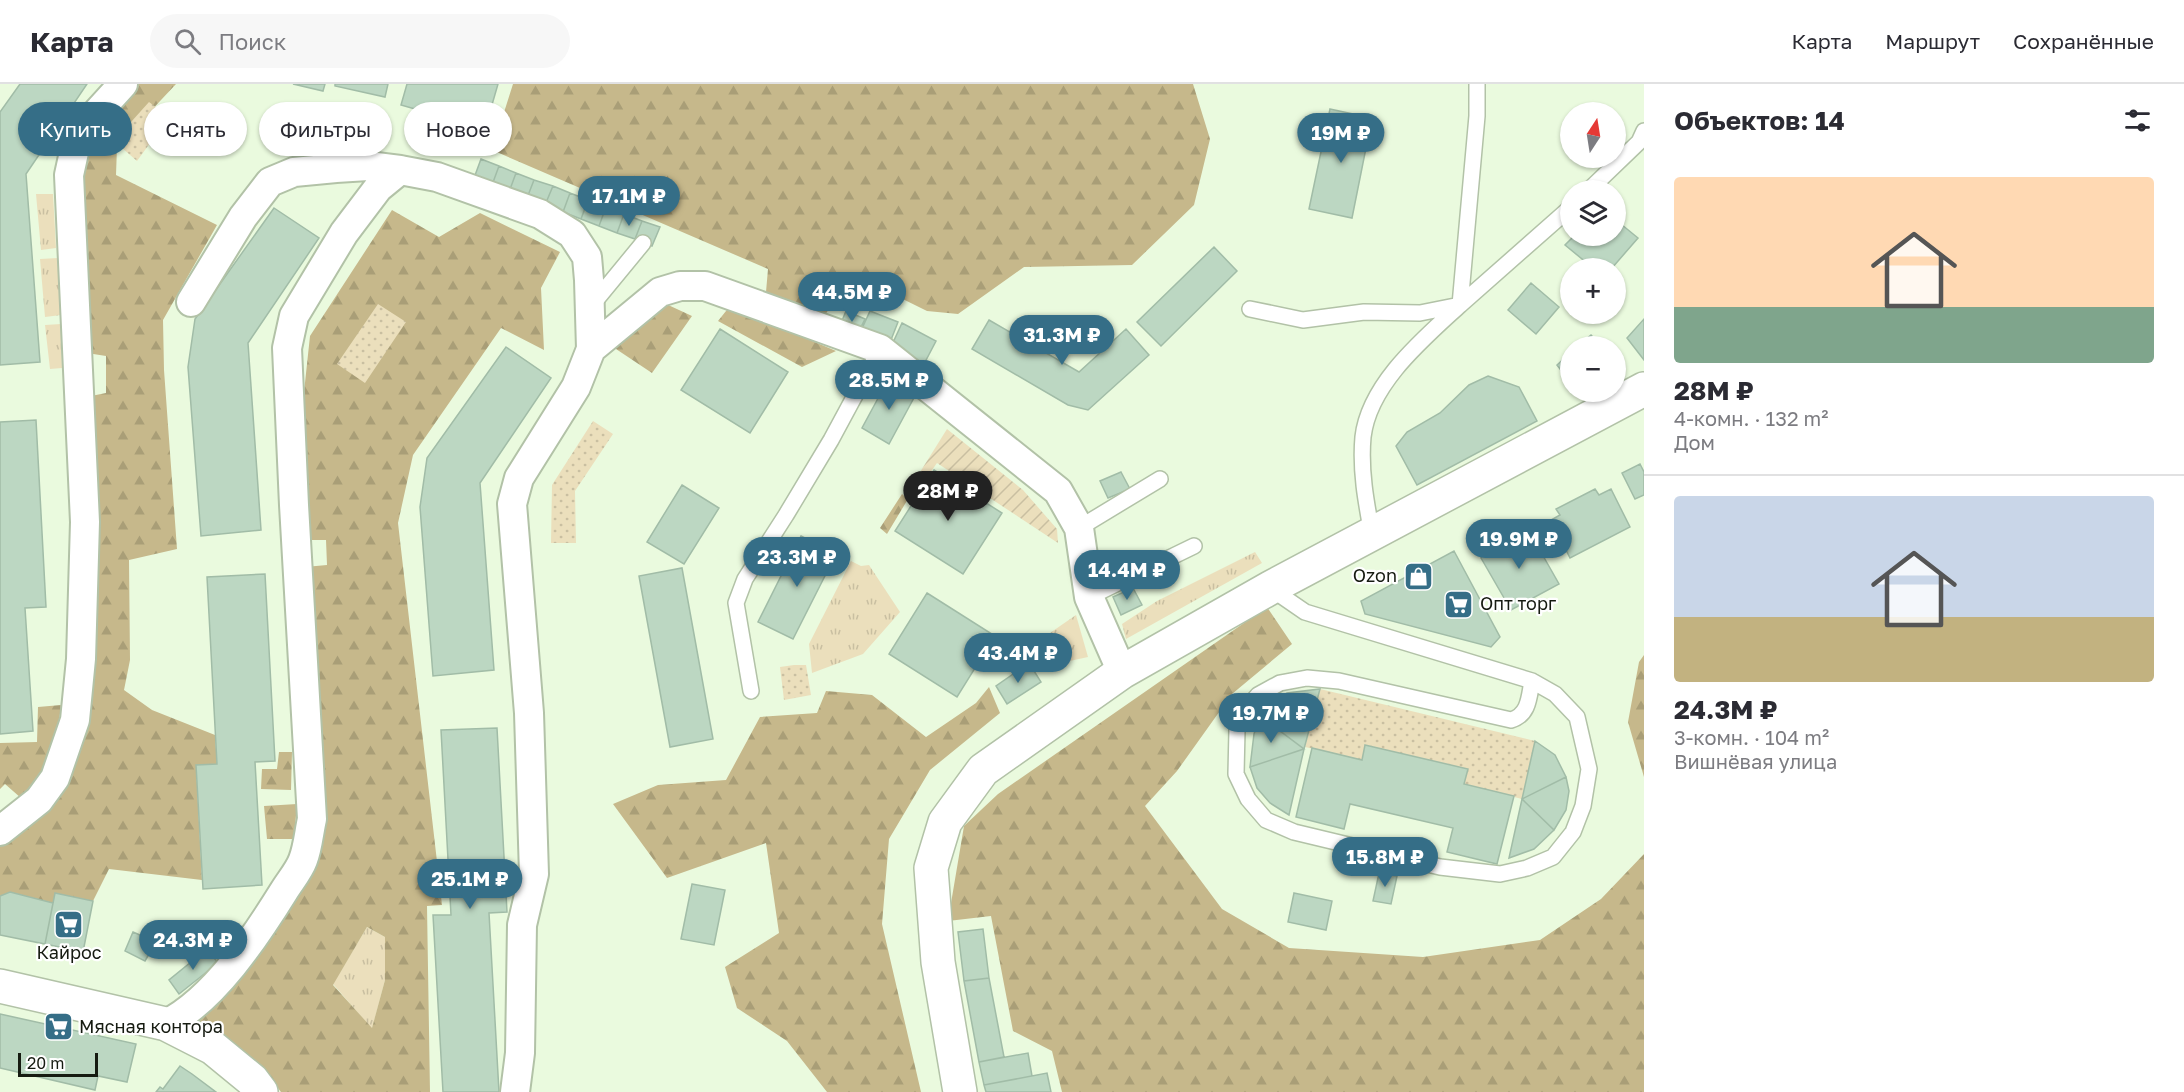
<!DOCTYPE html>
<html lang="ru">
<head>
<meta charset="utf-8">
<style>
	:root { --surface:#fff; --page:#f7f7f7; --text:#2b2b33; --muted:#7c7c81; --line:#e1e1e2; --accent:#356e87 }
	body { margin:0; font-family:"Golos Text",sans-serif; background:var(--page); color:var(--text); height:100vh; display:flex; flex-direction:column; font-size:22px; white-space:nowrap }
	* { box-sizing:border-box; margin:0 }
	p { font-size:20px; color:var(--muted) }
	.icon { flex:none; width:33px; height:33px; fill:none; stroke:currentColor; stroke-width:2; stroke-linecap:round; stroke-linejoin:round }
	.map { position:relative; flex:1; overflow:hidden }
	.drawer { display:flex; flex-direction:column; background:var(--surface); width:540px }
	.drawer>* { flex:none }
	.top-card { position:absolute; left:18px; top:18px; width:570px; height:54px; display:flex; gap:12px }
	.needle { width:39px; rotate:12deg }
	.tools { position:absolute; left:1560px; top:18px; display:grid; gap:12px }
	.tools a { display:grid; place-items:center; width:66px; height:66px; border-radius:50%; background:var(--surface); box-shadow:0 2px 4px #0004; font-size:30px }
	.scale { position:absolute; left:18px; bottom:15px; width:80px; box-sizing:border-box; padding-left:6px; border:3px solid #161b11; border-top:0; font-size:16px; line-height:21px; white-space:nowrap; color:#161b11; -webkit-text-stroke:4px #fff; paint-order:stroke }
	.price { position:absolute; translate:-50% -51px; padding:0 14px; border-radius:21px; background:var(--accent); color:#fff; font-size:20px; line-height:39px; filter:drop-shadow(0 2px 3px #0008) }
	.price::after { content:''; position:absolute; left:50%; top:36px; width:18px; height:14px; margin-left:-9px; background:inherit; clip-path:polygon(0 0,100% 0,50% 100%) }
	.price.current { background:#222; color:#fff }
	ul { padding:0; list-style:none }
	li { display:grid; align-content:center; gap:12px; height:318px; padding:0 30px }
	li+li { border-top:2px solid var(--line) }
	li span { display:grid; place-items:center; height:186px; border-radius:6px; color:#555 }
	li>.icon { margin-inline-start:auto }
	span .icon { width:108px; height:108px; fill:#fffc; stroke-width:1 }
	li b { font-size:26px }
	h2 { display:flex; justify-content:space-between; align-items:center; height:72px; padding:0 30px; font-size:26px }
	.tag { padding:0 21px; border-radius:27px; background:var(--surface); box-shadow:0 2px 4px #0004; font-size:21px; line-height:54px }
	.tag.current { background:var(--accent); color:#fff }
	header { display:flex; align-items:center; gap:36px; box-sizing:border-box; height:84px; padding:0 30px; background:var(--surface); border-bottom:2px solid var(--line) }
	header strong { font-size:28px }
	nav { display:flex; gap:33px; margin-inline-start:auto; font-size:21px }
	.search { width:420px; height:54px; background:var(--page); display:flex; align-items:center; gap:15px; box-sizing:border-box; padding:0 21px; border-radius:33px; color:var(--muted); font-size:22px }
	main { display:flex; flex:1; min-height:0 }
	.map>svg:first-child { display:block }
</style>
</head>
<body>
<header>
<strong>Карта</strong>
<div class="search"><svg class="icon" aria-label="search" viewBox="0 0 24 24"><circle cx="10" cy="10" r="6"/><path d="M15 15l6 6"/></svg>Поиск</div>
<nav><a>Карта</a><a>Маршрут</a><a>Сохранённые</a></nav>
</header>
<main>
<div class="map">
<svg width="1644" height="1008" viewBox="0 0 1644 1008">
	<defs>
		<pattern id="grass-tufts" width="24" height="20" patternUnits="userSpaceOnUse" patternTransform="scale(1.5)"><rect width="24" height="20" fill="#ebdfbc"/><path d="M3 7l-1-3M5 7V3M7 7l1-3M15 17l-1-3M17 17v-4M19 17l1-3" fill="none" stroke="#c9bfa1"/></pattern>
		<pattern id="forest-firs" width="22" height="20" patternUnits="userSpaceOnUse" patternTransform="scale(1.5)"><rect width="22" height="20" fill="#c6b88b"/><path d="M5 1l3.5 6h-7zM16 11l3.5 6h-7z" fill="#a99e77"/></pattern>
		<pattern id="park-dots" width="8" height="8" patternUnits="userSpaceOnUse" patternTransform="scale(1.5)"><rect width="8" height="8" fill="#ebdfbc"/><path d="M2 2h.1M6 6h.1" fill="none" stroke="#c9bfa1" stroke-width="1.8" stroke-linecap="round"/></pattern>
		<pattern id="garden-furrows" width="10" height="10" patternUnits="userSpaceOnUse" patternTransform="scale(1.5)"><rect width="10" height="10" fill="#ebdfbc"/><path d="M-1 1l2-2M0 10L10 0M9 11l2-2" fill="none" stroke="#c9bfa1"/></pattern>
	</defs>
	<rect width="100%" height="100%" fill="#eafade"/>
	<path fill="url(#grass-tufts)" d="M36,110H53L56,164L41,166Z
		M58,174L61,231L45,233L40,175Z
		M61,240L62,284L50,285L45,241Z
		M1255,468L1262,479L1126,555L1122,540L1157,517Z
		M851,477L861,482L869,481L900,528L863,570L812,589L809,560Z
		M1076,531L1088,573L1047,582L1034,560Z
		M367,843L385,853V896L372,945L333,900Z"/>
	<path fill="url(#forest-firs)" fill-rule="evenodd" d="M132,0H176L117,63L116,91L217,141L163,236L164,286L177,465L129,476L130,576L124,606L152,626L215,651L217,680L196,681L202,796L109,785L93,817L55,810L53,819L10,808L0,812V758L64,700L86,313L106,309V272L87,269L81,62Z
		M513,0H1193L1210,55L1194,121L1132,181L1024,183L958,230L927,227L852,190L825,231L766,208L768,185L492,66Z
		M392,126L439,153L480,129L560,168L541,204L544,266L501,244L413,371L398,439L442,821L427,822L430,1008H281L267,990L180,941L312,782L305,483L327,481L326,456H305L304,308L310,252ZM367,843L385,853V896L372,944L333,901Z
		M666,220L692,232L652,289L610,261Z
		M730,222L836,267L802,283L718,237Z
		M902,410L908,415L887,450L880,444Z
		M1267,523L1292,560L1232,610L1177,687L1145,722L1222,825L1289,864L1423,873L1540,856L1601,815L1644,770V1008H1062L1052,967L1013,947L991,832L948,837L964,742L998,710Z
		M1644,571V693L1628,638L1639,578Z
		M989,603L1000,629L930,686L889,755L882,840L921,1008H827L787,957L737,924L725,883L779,849L766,759L667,794L613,720L658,701L726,696L760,633L817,629L826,607L872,611L926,653L976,619Z
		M61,621L59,638L42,687L21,714L5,700L0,705V659L37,658L38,623Z
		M279,668H292L291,706L261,705L262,685H277Z
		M297,720L294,755H267L264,722Z"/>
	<path fill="url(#park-dots)" d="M149,18L169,33L137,77L114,57Z
		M378,220L406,238L365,299L337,280Z
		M593,337L613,350L575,407L576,459H551L552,401Z
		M794,581H806L811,611L784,616L780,583Z
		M1320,605L1535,657L1522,715L1464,700L1468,685L1366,661L1362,676L1305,663Z"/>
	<path fill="url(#garden-furrows)" d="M947,345L1023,406L1057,445L1058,459L937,379L918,406L912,401Z"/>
	<path fill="#bcd7c2" stroke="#a1bca7" stroke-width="1.5" d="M20,0H87L26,90L40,278L0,281V28Z
		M293,0H325L323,7Z
		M335,0H388L385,13L335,2Z
		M407,0H498L485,45L401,21Z
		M1330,25L1372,34L1352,134L1309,125Z
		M481,75L499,82L492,101L474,94Z
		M499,82L516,89L509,108L492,101Z
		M516,89L534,96L527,114L509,108Z
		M534,96L553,102L545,121L527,114Z
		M553,102L570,109L563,128L545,121Z
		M570,109L588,116L581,135L563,128Z
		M588,116L606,123L599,142L581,135Z
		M606,123L624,130L617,149L599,142Z
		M274,124L319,154L248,259L261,446L201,452L188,283L195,235Z
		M624,130L642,137L635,155L617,149Z
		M1616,136L1638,154L1612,184H1593L1565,161L1574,152H1616Z
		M642,137L660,143L652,162L635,155Z
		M1214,163L1237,187L1161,262L1137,238Z
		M1531,199L1559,223L1536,250L1508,226Z
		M846,227L865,235L857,251L839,244Z
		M870,227L898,238L889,261L860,249Z
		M1644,235V276L1627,254Z
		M989,236L1079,288L1126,245L1149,271L1088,326L1068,321L972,265Z
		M902,239L936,257L924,280L891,263Z
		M720,245L788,288L750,349L681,306Z
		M1591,251L1601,262H1578Z
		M506,263L551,294L480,399L494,586L433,592L420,423L427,374Z
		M1570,269V298L1557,281Z
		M1488,292L1519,303L1537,337L1417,401L1396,362L1407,348L1440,329L1469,301Z
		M889,294L916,310L889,360L862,344Z
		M36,336L46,523L25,524L33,647L0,650V338Z
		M1640,380L1644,388V411L1635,415L1622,389Z
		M934,386L1002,429L963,490L895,447Z
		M1121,388L1130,405L1108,414L1100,397Z
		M682,401L719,424L684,480L647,458Z
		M1595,405L1599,411L1611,405L1630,443L1570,474L1551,436L1560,431L1556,425Z
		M1529,447L1559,500L1511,526L1481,474L1484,466L1493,460L1501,463Z
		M801,452L836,470L793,555L758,538Z
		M1454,467L1500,553L1491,563L1365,530L1361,517Z
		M1121,470L1129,487L1108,497L1100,479Z
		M682,484L713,655L670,663L639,492Z
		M265,490L275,677L255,678L262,801L203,805L196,681L217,680L207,493Z
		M1133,504L1142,521L1121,531L1113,513Z
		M927,509L995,552L957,613L889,570Z
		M1029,579L1041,598L1007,620L996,602Z
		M1320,605L1304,665L1260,632L1273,617L1287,609Z
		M1260,632L1304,665L1250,683L1254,650Z
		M497,644L507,828L489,829L499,1008H443L433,831H451L441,646Z
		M1535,657L1555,671L1566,693L1522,715Z
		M1365,661L1468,685L1464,700L1514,712L1497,780L1447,768L1453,744L1350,720L1344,745L1296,733L1312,664L1362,676Z
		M1304,665L1289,731L1270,719L1257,704L1250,683Z
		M1566,693L1569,707L1566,726L1554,746L1522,715Z
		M1522,715L1554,746L1534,765L1509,774Z
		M1379,789L1397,792L1391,820L1373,817Z
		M692,800L725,806L714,861L681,855Z
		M10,808L53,819L45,860L0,851V812Z
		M55,809L93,817L83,868L45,860Z
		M1294,809L1332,817L1326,846L1288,838Z
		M983,845L989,894L964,897L958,848Z
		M133,848L156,858L145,877L125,867Z
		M207,865L218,879L179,910L169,896Z
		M989,894L1004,973L979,978L964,897Z
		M0,930L136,960L127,998L98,992L95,1006L0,984Z
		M1028,969L1032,992L984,1001L979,978Z
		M180,982L192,990L216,1008H156L160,1003L163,1005Z
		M1047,989L1051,1008H986L984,1001Z"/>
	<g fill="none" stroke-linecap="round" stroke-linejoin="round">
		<defs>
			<path id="service" d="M1589,106L1639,58L1644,47
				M592,221L643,159
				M1460,221L1477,32V0
				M1460,221L1570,124
				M1250,225L1303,236L1364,228L1420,229L1460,221C1423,255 1369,300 1363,353C1360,386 1366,418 1372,450
				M1079,444L1160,395
				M1270,504L1305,528L1532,597L1555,610L1577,633L1589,685L1583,722L1573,748L1553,773L1527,784L1500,790L1440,783L1294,748L1266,736L1248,715L1236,690L1237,646L1246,625L1258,611L1280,599L1307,594L1339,597L1511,636C1529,631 1529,613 1532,597
				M1089,513L1194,462
				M751,607L736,519L745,495L786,431L831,356L880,265"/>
			<path id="minor" d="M191,218L243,133L270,98L294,88L336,84L368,82L400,86
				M0,747L39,716L55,694L75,636L81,575L85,438L69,91L76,59L93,33L123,0
				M166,940C214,916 256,852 284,807C290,797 299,787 303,776C308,763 309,748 312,735L294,421L287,264L294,232L344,149L378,104L400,86L437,93L540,130L572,150L587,173L589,196L591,265
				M515,1008L520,969L522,841L534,790L529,629L512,420L519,394L576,303L591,265L660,208L680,202H705L880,265L1058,407L1079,444L1089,513L1122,588"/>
			<path id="tertiary" d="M0,902L166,940L213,964L252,996L261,1008
				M960,1008L938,878L931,784L945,738L983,686L1122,588L1270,504L1644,305"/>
		</defs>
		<use href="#service" stroke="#b2c2a7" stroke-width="18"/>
		<use href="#minor" stroke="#b2c2a7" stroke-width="32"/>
		<use href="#tertiary" stroke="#b2c2a7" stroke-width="36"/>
		<use href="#service" stroke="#fff" stroke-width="15"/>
		<use href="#minor" stroke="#fff" stroke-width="28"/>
		<use href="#tertiary" stroke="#fff" stroke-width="33"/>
	</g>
	<defs>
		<symbol id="shop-square" viewBox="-11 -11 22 22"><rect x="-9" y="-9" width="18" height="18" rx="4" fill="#356e87" stroke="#fff"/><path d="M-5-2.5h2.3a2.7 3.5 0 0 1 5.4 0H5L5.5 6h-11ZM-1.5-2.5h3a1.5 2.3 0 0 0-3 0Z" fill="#fff"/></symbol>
		<symbol id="supermarket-square" viewBox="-11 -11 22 22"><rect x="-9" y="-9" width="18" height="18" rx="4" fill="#356e87" stroke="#fff"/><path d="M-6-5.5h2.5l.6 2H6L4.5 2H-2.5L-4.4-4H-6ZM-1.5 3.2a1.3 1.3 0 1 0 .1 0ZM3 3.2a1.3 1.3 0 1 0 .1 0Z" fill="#fff"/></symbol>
	</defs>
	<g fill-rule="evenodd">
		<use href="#shop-square" x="1402" y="476" width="33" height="33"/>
		<use href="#supermarket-square" x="1442" y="504" width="33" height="33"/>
		<use href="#supermarket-square" x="52" y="824" width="33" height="33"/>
		<use href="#supermarket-square" x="42" y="926" width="33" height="33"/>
	</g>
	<g text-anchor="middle" stroke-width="4.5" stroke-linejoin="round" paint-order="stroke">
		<g font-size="18" fill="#161b11" stroke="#fff" text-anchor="start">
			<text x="1397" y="498" text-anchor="end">Ozon</text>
			<text x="1480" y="526">Опт торг</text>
			<text x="69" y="875" text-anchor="middle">Кайрос</text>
			<text x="79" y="949">Мясная контора</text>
		</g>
	</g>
</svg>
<div class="tools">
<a><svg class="needle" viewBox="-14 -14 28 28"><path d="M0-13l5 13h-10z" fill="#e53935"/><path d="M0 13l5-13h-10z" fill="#7c7c81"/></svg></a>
<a><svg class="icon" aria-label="layers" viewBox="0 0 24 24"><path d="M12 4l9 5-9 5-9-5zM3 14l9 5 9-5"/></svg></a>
<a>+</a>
<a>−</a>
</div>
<div class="scale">20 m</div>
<b class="price" style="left:1341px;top:80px">19M ₽</b>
<b class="price" style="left:629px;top:143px">17.1M ₽</b>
<b class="price" style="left:852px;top:239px">44.5M ₽</b>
<b class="price" style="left:1062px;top:282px">31.3M ₽</b>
<b class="price" style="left:889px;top:327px">28.5M ₽</b>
<b class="price current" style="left:948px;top:438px">28M ₽</b>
<b class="price" style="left:1519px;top:486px">19.9M ₽</b>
<b class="price" style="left:797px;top:504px">23.3M ₽</b>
<b class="price" style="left:1127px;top:517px">14.4M ₽</b>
<b class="price" style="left:1018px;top:600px">43.4M ₽</b>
<b class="price" style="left:1271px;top:660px">19.7M ₽</b>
<b class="price" style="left:1385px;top:804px">15.8M ₽</b>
<b class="price" style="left:470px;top:826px">25.1M ₽</b>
<b class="price" style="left:193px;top:887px">24.3M ₽</b>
<div class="top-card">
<a class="tag current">Купить</a>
<a class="tag">Снять</a>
<a class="tag">Фильтры</a>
<a class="tag">Новое</a>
</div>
</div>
<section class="drawer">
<h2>Объектов: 14<svg class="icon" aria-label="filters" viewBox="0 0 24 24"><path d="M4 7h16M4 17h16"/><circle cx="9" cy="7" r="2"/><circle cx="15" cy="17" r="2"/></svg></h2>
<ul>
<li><span style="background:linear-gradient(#ffd9b3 70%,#7fa58c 0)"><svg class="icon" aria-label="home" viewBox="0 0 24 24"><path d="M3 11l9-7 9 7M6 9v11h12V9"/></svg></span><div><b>28M ₽</b><p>4-комн. · 132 m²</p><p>Дом</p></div></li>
<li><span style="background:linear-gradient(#c9d6e8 65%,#c2b280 0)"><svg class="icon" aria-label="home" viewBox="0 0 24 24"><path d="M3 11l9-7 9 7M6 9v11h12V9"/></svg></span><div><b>24.3M ₽</b><p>3-комн. · 104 m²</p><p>Вишнёвая улица</p></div></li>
</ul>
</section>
</main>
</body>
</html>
